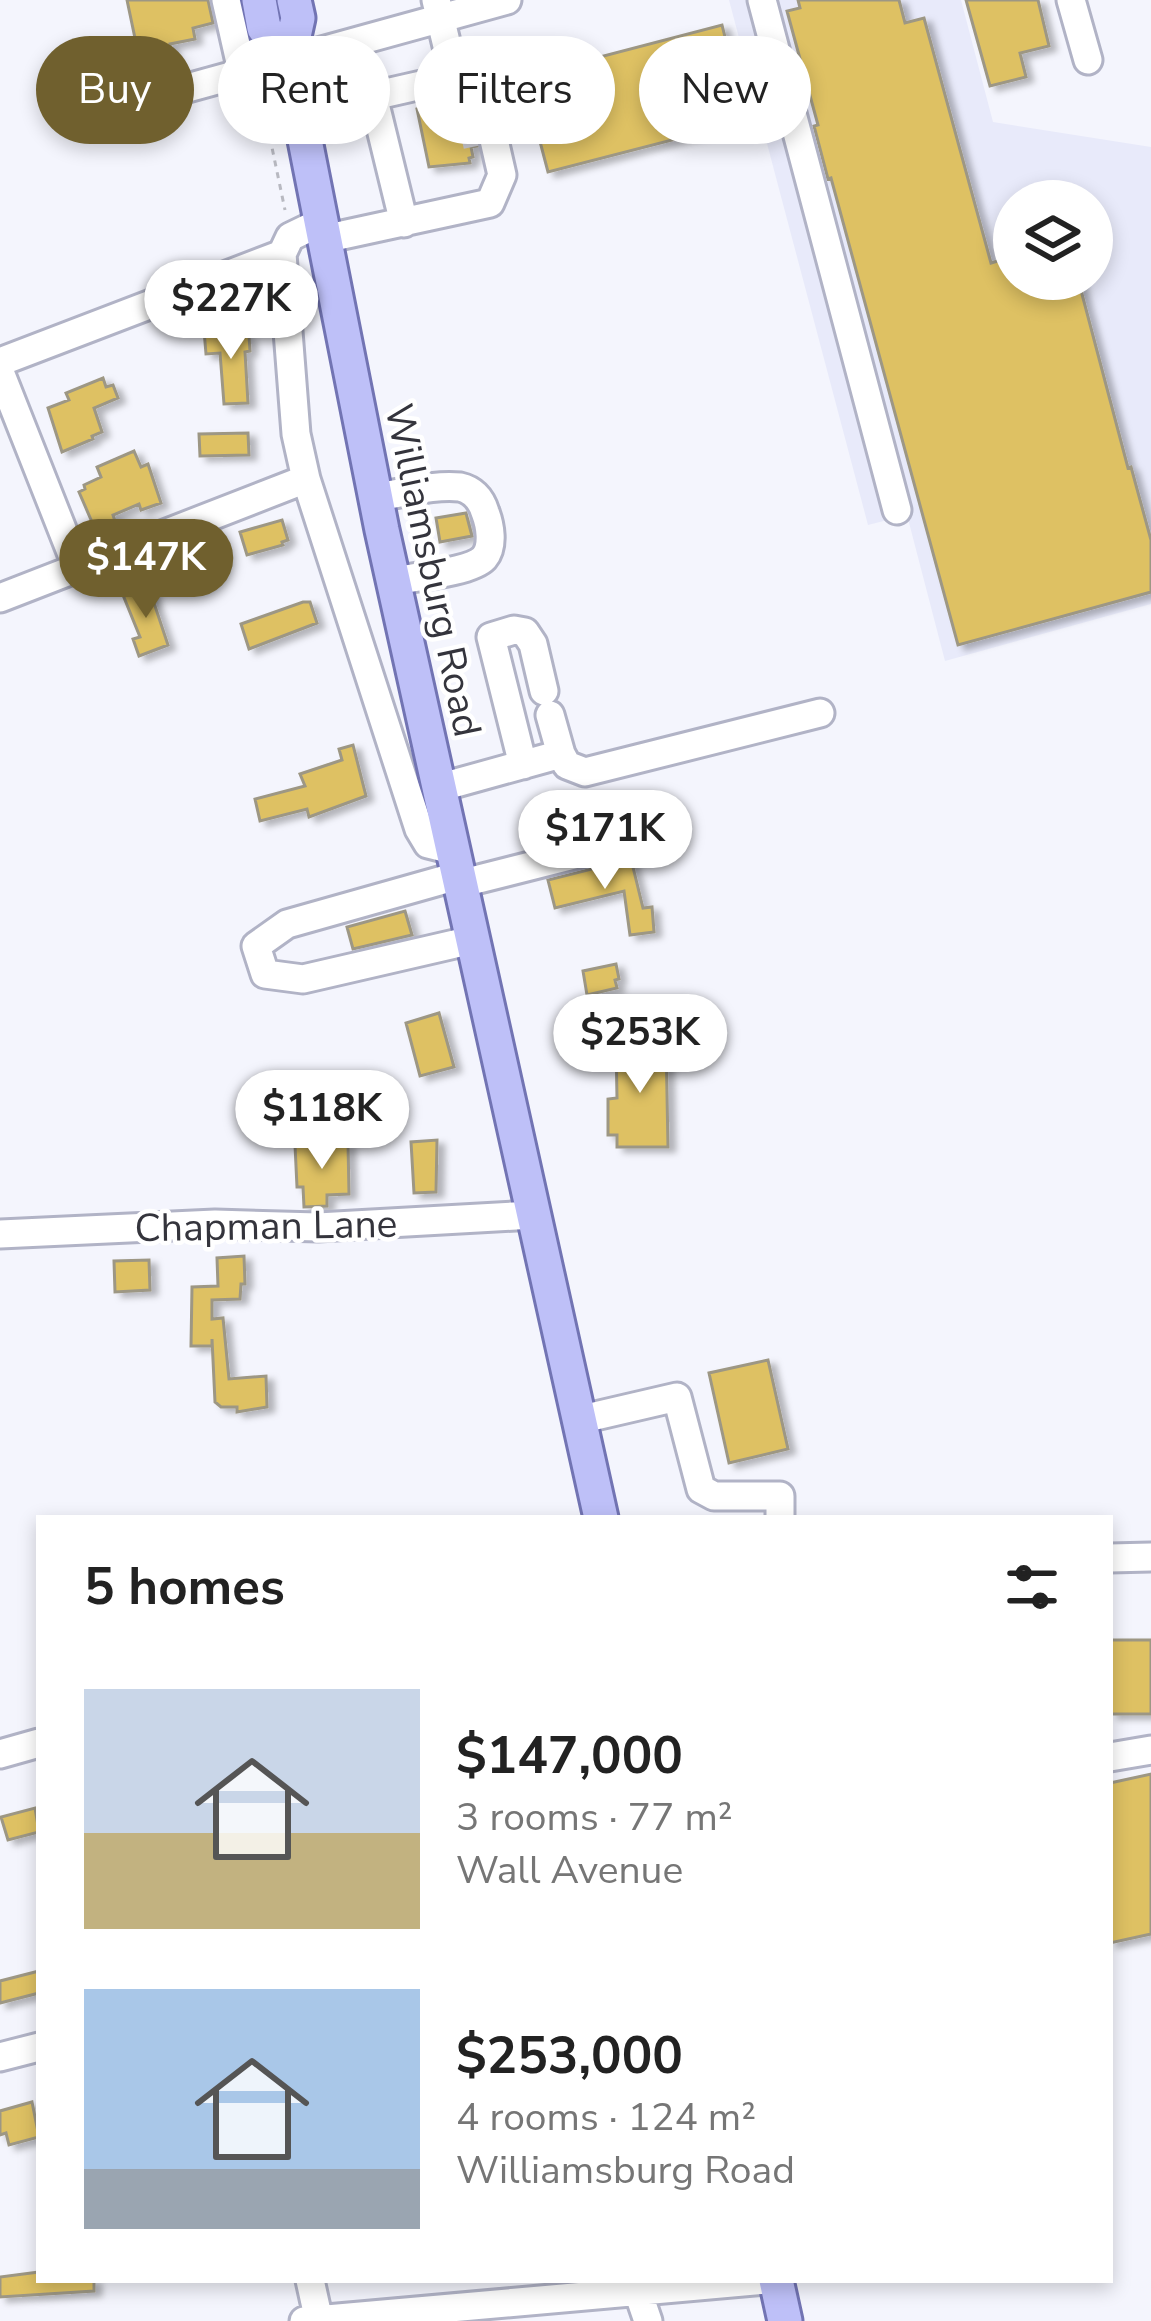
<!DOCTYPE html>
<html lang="en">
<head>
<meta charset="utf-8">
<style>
	:root { --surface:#fff; --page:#f2f2f2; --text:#222; --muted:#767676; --accent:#70602e }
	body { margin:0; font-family:"Nunito Sans",sans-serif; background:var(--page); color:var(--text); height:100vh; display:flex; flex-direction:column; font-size:45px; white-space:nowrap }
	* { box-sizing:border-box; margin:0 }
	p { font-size:39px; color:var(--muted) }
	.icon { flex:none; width:66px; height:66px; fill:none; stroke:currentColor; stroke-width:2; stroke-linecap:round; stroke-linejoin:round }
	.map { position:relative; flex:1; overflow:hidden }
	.drawer { position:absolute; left:36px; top:1515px; width:1077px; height:768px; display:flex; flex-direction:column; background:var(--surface); border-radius:0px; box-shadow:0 6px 18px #0003 }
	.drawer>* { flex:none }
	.top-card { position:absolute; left:36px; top:36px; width:1080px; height:108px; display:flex; gap:24px }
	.fabs { position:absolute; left:993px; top:180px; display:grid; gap:24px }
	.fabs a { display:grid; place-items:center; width:120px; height:120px; border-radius:50%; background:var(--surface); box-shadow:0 6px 18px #0003; font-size:60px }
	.price { position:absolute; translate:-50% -102px; padding:0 27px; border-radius:42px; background:#fff; color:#222; font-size:39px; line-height:78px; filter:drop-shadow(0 3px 6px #0008) }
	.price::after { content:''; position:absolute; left:50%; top:72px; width:36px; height:27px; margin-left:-18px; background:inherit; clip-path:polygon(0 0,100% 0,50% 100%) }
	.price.selected { background:var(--accent); color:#fff }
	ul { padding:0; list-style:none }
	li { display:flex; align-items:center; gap:36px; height:300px; padding:0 48px }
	li span { display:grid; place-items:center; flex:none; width:336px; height:240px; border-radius:0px; color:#555 }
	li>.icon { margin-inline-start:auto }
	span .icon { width:144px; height:144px; fill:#fffc; stroke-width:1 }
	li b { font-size:51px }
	h2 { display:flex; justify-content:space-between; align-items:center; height:144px; padding:0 48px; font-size:51px }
	.chip { padding:0 42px; border-radius:54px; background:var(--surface); box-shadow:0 6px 18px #0003; font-size:42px; line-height:108px }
	.chip.selected { background:var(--accent); color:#fff }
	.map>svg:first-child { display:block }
</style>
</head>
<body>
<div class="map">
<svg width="1151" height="2321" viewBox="0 0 1151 2321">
	<defs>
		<filter id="shadow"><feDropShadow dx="7" dy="4.5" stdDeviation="3" flood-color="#0004"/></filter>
	</defs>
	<rect width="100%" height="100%" fill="#f4f5fd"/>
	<path fill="#e8eafa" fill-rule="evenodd" d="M729,0H961L993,122L1151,147V604L945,661L907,515L868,525ZM1014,201H1092V279H1014Z"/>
	<path fill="#dec163" stroke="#9d9784" stroke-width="3" filter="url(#shadow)" d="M127,0H208L213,23L193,28L195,39L170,44L176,72L144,81Z
		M798,0H899L905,23L924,18L991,263L1014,256V279H1078L1128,468L1131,467L1151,540V592L958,645L831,178L828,179L814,126L818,125L787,11L800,8Z
		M966,0H1038L1049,46L1020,53L1026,77L990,86Z
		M722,25L746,121L548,172L523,77Z
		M449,102L459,114L462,126L469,124L473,127L477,146L471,147L473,157L469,158L470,163L429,167L417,109Z
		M242,328L243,337L249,336L250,351L245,352L248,403L224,404L220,353L206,354L204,330Z
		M103,378L106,387L113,385L118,398L94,408L102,432L92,436L93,439L62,452L48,408L69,400L66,393Z
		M248,433L249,455L200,456L199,434Z
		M134,451L141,467L148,464L161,503L141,510L139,504L113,515L115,521L95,529L79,492L85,489L84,485L101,477L97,467Z
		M466,513L472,536L440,542L436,518Z
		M282,520L288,540L282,542L283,545L247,555L240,532Z
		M148,585L168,645L139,656L133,639L140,637L123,595Z
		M303,602H310L317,623L249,649L241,624Z
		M353,745L366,796L309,817L307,809L260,821L255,799L305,786L300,774L342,760L339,749Z
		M614,794L622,824L556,841L553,830L536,834L531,816Z
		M631,859L643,908L652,907L654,932L630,935L624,891L555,908L548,880Z
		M405,911L412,935L353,949L347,927Z
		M616,964L619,979L615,980L617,988L587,995L583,971Z
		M439,1013L454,1067L420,1076L406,1023Z
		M616,1042H666L668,1147H617V1135H608V1099L617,1098Z
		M437,1140L436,1192L414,1193L411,1142Z
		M348,1143L349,1194L327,1195V1206L304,1207L303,1187H297L295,1145Z
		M244,1256L245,1284H241L240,1299L212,1300V1319L223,1318L229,1379L266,1376L267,1407L237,1412V1407H221L215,1402L212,1339V1346H191L192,1287L218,1286L217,1258Z
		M149,1260L150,1290L115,1292L114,1261Z
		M768,1360L788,1449L729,1463L709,1373Z
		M1111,1640H1151V1714H1111Z
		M1151,1774V1934L1110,1943V1783Z
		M35,1808L39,1832L8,1840L1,1817Z
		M39,1971V1993L0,2003V1981Z
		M32,2102L39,2137L9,2145L6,2133L0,2135V2111Z
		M39,2272V2280H94V2291L0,2297V2277Z"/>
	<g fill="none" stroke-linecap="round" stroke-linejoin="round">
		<path stroke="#ceced6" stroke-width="27" stroke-dasharray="27 14" stroke-linecap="butt" d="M472,123L477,146"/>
		<defs>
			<path id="minor" d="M226,0L242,71
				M762,0L897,510
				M1071,0L1088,60
				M133,103L507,0
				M321,222L290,237L282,254L296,434L306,479L419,829L428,844L452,850
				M404,223L373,96L461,76
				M324,239L490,203L502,175L489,118L466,96L461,76L447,46L436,0
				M0,362L282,254
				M0,372L77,567
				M375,497C401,494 433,484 460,487C473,490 481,499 485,512C490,525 494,546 484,558C471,572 413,577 393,581
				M0,598L306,479
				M561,754L567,765L585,772L820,713
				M523,765L491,637L514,630L525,632L533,644L544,691
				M438,788L561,754L550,715
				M457,876L287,924L256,946L265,974L303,979L472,940
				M459,884L673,830
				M0,1234L215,1224L318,1227L533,1215
				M578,1420L677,1397L701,1489L714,1496H780V1518
				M1110,1558L1151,1557
				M0,1754L39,1743
				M1110,1757L1151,1750
				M0,2057L39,2047
				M310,2280L319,2321
				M634,2280L648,2321
				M304,2321L765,2280"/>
			<path id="major" d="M259,0L264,28L289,59
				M294,0L298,18L289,59L382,530L601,1518
				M776,2280L785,2321"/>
		</defs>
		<use href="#minor" stroke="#b1b3c6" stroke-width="33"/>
		<use href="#major" stroke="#7274b3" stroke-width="39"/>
		<path stroke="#b8b9c1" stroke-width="3" stroke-dasharray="6 6" stroke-linecap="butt" d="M260,90L285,210"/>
		<use href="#minor" stroke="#fff" stroke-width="27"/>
		<use href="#major" stroke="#bec0f8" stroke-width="33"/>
	</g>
	<g text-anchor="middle" stroke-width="9" stroke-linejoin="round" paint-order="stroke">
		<g font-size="39" fill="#34343c" stroke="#fff">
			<text transform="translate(434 570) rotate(78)" y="14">Williamsburg Road</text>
			<text transform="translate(266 1225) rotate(-1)" y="14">Chapman Lane</text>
		</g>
	</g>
</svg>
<div class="fabs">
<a><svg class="icon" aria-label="layers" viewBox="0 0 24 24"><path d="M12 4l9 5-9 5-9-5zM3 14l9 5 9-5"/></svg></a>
</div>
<b class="price" style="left:231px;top:362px">$227K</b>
<b class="price selected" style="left:146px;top:621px">$147K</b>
<b class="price" style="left:605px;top:892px">$171K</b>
<b class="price" style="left:640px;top:1096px">$253K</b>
<b class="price" style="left:322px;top:1172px">$118K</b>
<div class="top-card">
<a class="chip selected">Buy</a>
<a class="chip">Rent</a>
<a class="chip">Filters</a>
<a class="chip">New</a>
</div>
<section class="drawer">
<h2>5 homes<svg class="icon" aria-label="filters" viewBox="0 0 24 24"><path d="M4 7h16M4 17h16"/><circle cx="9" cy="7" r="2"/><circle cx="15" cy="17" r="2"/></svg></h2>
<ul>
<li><span style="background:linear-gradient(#c9d6e8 60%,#c2b280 0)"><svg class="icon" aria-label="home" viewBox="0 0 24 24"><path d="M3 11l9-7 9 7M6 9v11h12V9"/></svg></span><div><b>$147,000</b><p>3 rooms · 77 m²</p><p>Wall Avenue</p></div></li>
<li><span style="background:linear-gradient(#a9c7e8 75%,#9aa5b1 0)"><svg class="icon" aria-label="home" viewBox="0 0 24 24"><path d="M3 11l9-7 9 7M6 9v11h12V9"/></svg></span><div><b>$253,000</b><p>4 rooms · 124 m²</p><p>Williamsburg Road</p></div></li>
</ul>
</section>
</div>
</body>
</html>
